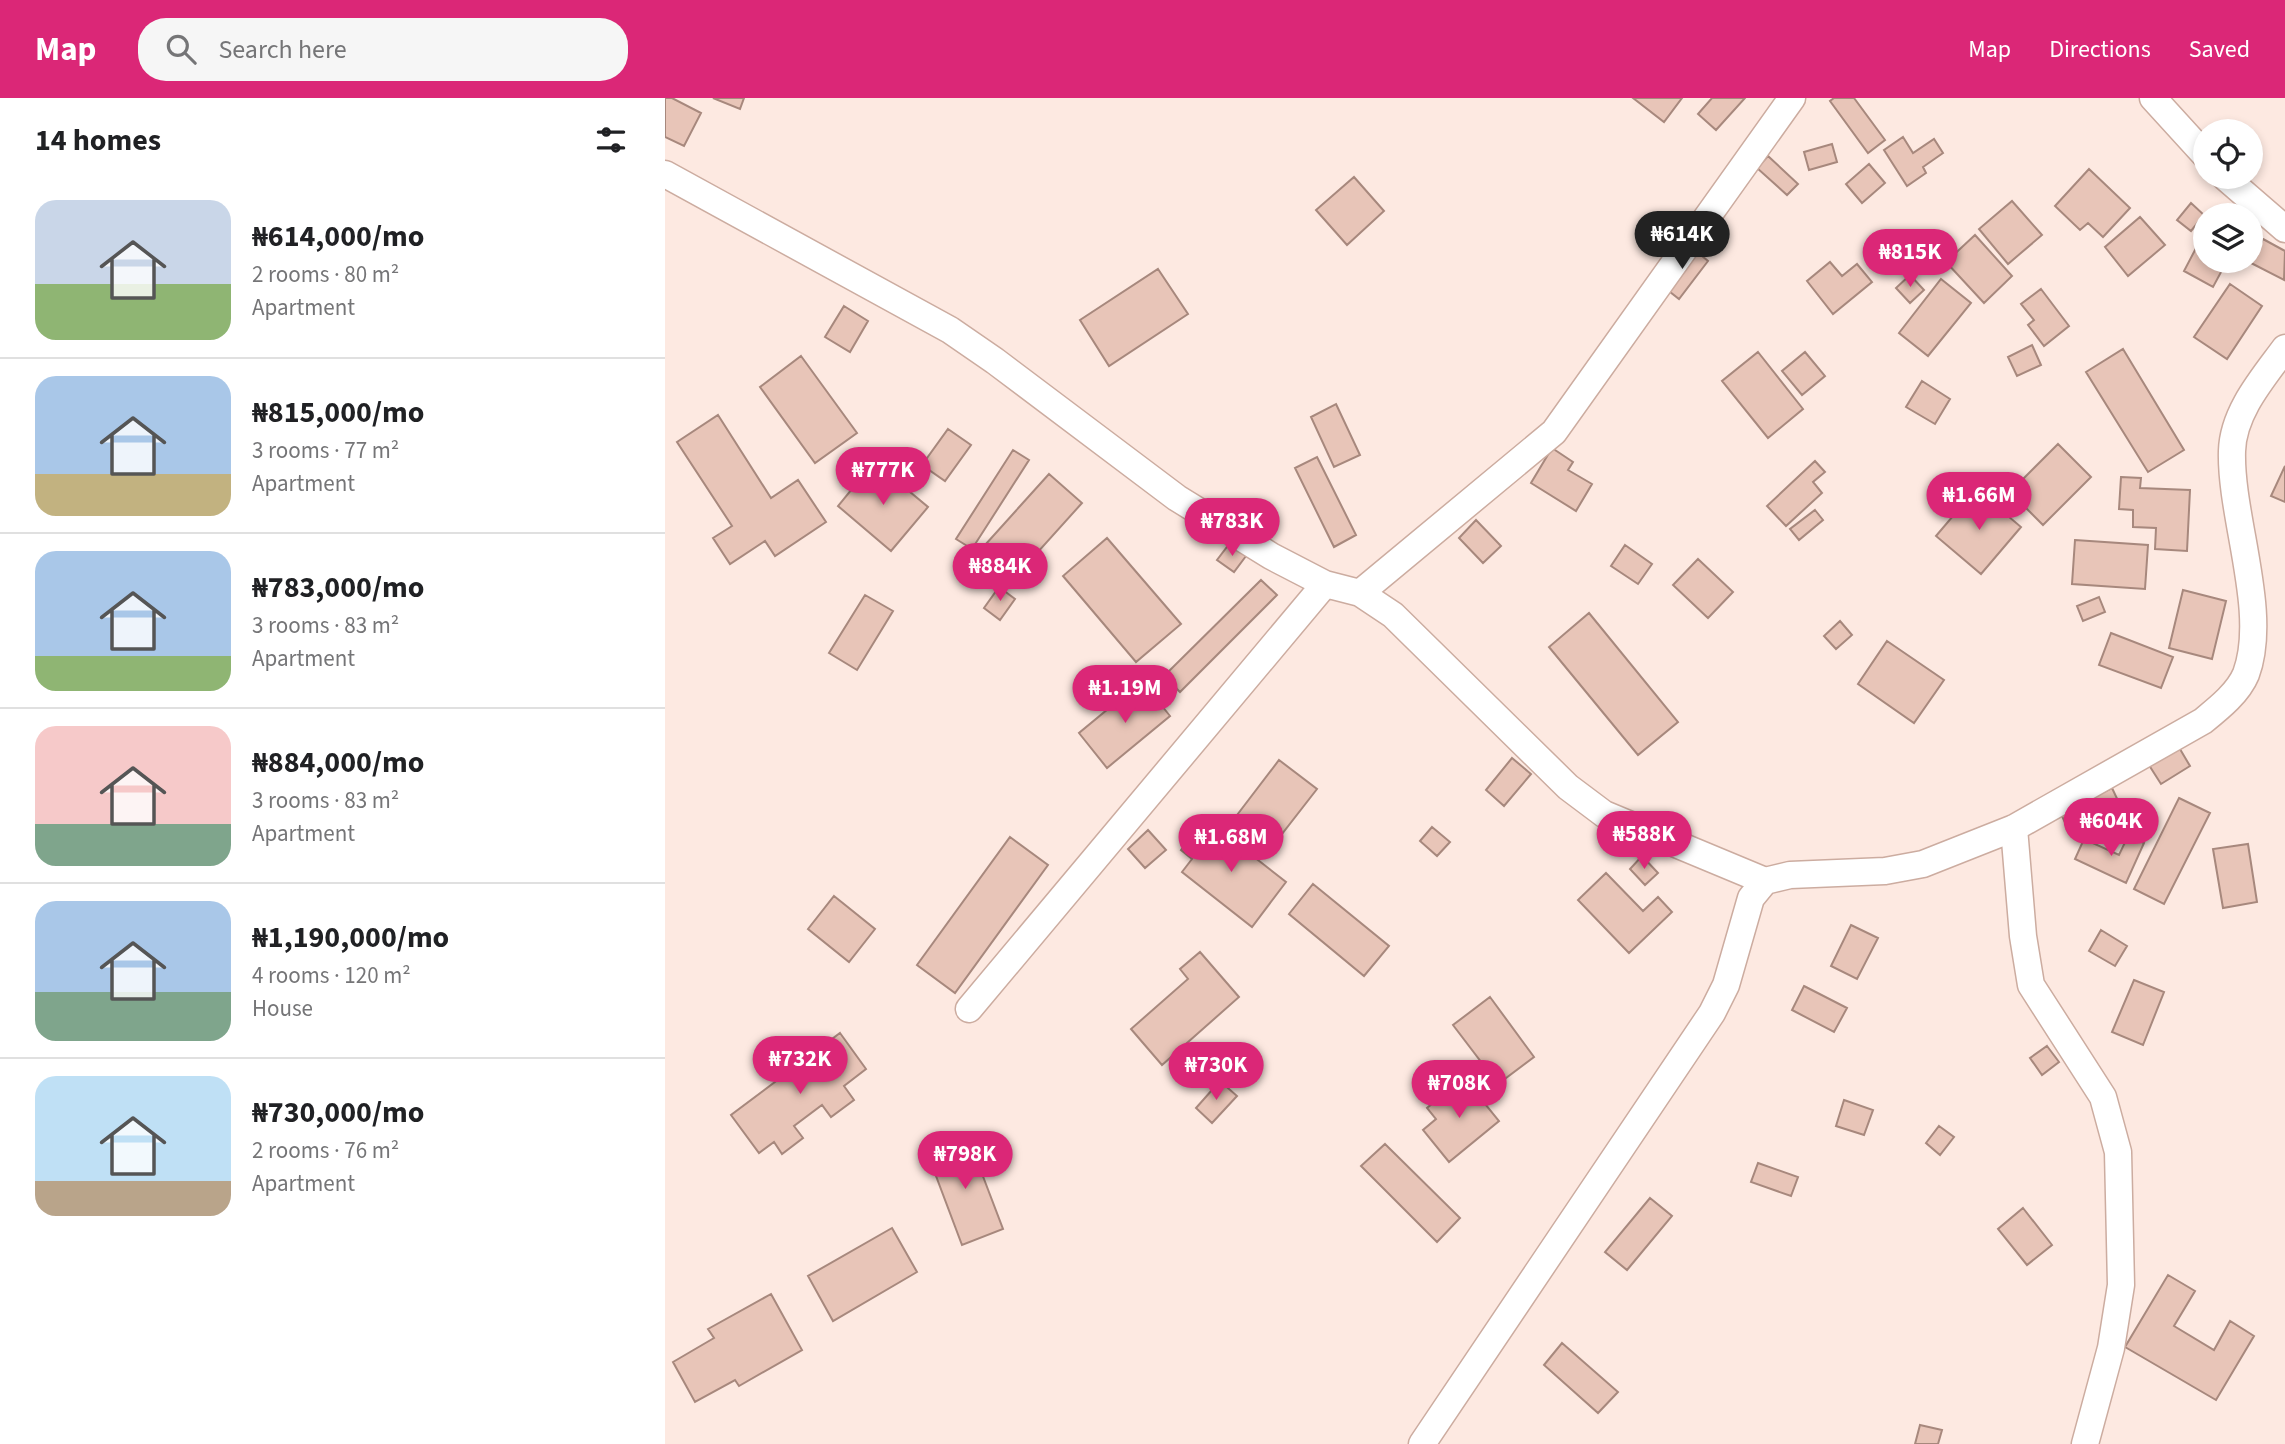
<!DOCTYPE html>
<html lang="en">
<head>
<meta charset="utf-8">
<style>
	:root { --surface:#fff; --page:#f6f6f6; --text:#202124; --muted:#757577; --line:#e0e0e0; --accent:#db2777 }
	body { margin:0; font-family:"Source Sans 3",sans-serif; background:var(--page); color:var(--text); height:100vh; display:flex; flex-direction:column; font-size:26px; white-space:nowrap }
	* { box-sizing:border-box; margin:0 }
	p { font-size:23px; color:var(--muted) }
	.icon { flex:none; width:38px; height:38px; fill:none; stroke:currentColor; stroke-width:2; stroke-linecap:round; stroke-linejoin:round }
	.map { position:relative; flex:1; overflow:hidden }
	.panel { display:flex; flex-direction:column; background:var(--surface); width:665px }
	.panel>* { flex:none }
	.buttons { position:absolute; left:1528px; top:21px; display:grid; gap:14px }
	.buttons a { display:grid; place-items:center; width:70px; height:70px; border-radius:50%; background:var(--surface); box-shadow:0 4px 10px #0003; font-size:35px }
	.price { position:absolute; translate:-50% -60px; padding:0 16px; border-radius:24px; background:var(--accent); color:#fff; font-size:23px; line-height:46px; filter:drop-shadow(0 2px 4px #0008) }
	.price::after { content:''; position:absolute; left:50%; top:42px; width:21px; height:16px; margin-left:-10px; background:inherit; clip-path:polygon(0 0,100% 0,50% 100%) }
	.price.selected { background:#222; color:#fff }
	ul { padding:0; list-style:none }
	li { display:flex; align-items:center; gap:21px; height:175px; padding:0 35px }
	li+li { border-top:2px solid var(--line) }
	li span { display:grid; place-items:center; flex:none; width:196px; height:140px; border-radius:21px; color:#555 }
	li>.icon { margin-inline-start:auto }
	span .icon { width:84px; height:84px; fill:#fffc; stroke-width:1 }
	li b { font-size:30px }
	h2 { display:flex; justify-content:space-between; align-items:center; height:84px; padding:0 35px; font-size:30px }
	header { display:flex; align-items:center; gap:42px; box-sizing:border-box; height:98px; padding:0 35px; background:var(--accent); color:#fff }
	header strong { font-size:33px }
	nav { display:flex; gap:38px; margin-inline-start:auto; font-size:24px }
	.search { width:490px; height:63px; background:var(--page); display:flex; align-items:center; gap:18px; box-sizing:border-box; padding:0 24px; border-radius:28px; color:var(--muted); font-size:26px }
	main { display:flex; flex:1; min-height:0 }
	.map>svg:first-child { display:block }
</style>
</head>
<body>
<header>
<strong>Map</strong>
<div class="search"><svg class="icon" aria-label="search" viewBox="0 0 24 24"><circle cx="10" cy="10" r="6"/><path d="M15 15l6 6"/></svg>Search here</div>
<nav><a>Map</a><a>Directions</a><a>Saved</a></nav>
</header>
<main>
<section class="panel">
<h2>14 homes<svg class="icon" aria-label="filters" viewBox="0 0 24 24"><path d="M4 7h16M4 17h16"/><circle cx="9" cy="7" r="2"/><circle cx="15" cy="17" r="2"/></svg></h2>
<ul>
<li><span style="background:linear-gradient(#c9d6e8 60%,#8fb573 0)"><svg class="icon" aria-label="home" viewBox="0 0 24 24"><path d="M3 11l9-7 9 7M6 9v11h12V9"/></svg></span><div><b>₦614,000/mo</b><p>2 rooms · 80 m²</p><p>Apartment</p></div></li>
<li><span style="background:linear-gradient(#a9c7e8 70%,#c2b280 0)"><svg class="icon" aria-label="home" viewBox="0 0 24 24"><path d="M3 11l9-7 9 7M6 9v11h12V9"/></svg></span><div><b>₦815,000/mo</b><p>3 rooms · 77 m²</p><p>Apartment</p></div></li>
<li><span style="background:linear-gradient(#a9c7e8 75%,#8fb573 0)"><svg class="icon" aria-label="home" viewBox="0 0 24 24"><path d="M3 11l9-7 9 7M6 9v11h12V9"/></svg></span><div><b>₦783,000/mo</b><p>3 rooms · 83 m²</p><p>Apartment</p></div></li>
<li><span style="background:linear-gradient(#f6c9c9 70%,#7fa58c 0)"><svg class="icon" aria-label="home" viewBox="0 0 24 24"><path d="M3 11l9-7 9 7M6 9v11h12V9"/></svg></span><div><b>₦884,000/mo</b><p>3 rooms · 83 m²</p><p>Apartment</p></div></li>
<li><span style="background:linear-gradient(#a9c7e8 65%,#7fa58c 0)"><svg class="icon" aria-label="home" viewBox="0 0 24 24"><path d="M3 11l9-7 9 7M6 9v11h12V9"/></svg></span><div><b>₦1,190,000/mo</b><p>4 rooms · 120 m²</p><p>House</p></div></li>
<li><span style="background:linear-gradient(#bfe0f5 75%,#b9a48a 0)"><svg class="icon" aria-label="home" viewBox="0 0 24 24"><path d="M3 11l9-7 9 7M6 9v11h12V9"/></svg></span><div><b>₦730,000/mo</b><p>2 rooms · 76 m²</p><p>Apartment</p></div></li>
</ul>
</section>
<div class="map">
<svg width="1620" height="1346" viewBox="0 0 1620 1346">
	<rect width="100%" height="100%" fill="#fde9e1"/>
	<path fill="#e8c5b8" stroke="#a7887d" stroke-width="2" d="M0,0H7L36,15L19,48L0,39Z
		M48,0H79L75,11Z
		M968,0H1017L999,24Z
		M1047,0H1080L1051,32L1033,16Z
		M1169,0H1189L1220,42L1203,55L1165,3Z
		M1238,39L1248,55L1269,41L1278,55L1258,69L1261,75L1242,88L1219,52Z
		M1167,46L1172,64L1144,72L1139,54Z
		M1103,58L1133,86L1122,97L1092,70Z
		M1204,66L1220,85L1197,105L1181,86Z
		M1424,71L1465,110L1438,139L1423,125L1415,132L1390,108Z
		M689,79L719,113L682,147L651,112Z
		M1347,103L1377,137L1343,166L1314,131Z
		M1526,105L1539,117L1526,133L1512,122Z
		M1475,119L1500,147L1463,178L1440,149Z
		M1540,133V163H1562L1548,189L1519,173Z
		M1310,137L1347,178L1319,205L1281,164Z
		M1598,141L1620,153L1619,182L1586,165Z
		M1020,144L1043,163L1014,201L990,182Z
		M1165,164L1177,178L1192,166L1207,184L1168,216L1142,183Z
		M493,171L523,216L444,268L415,222Z
		M1245,177L1259,192L1245,205L1231,190Z
		M1276,181L1306,205L1263,258L1234,235Z
		M1565,186L1597,208L1562,261L1529,239Z
		M1376,191L1404,228L1379,248L1363,227L1369,222L1356,206Z
		M179,208L203,223L185,254L160,239Z
		M1367,247L1376,267L1352,278L1343,259Z
		M1458,251L1519,352L1483,374L1421,274Z
		M1093,254L1138,311L1103,340L1057,283Z
		M1140,254L1160,278L1137,297L1117,273Z
		M136,258L192,335L150,365L95,289Z
		M1257,283L1285,301L1270,326L1241,309Z
		M671,306L695,357L669,369L646,319Z
		M53,317L106,400L133,382L161,424L110,458L100,443L65,466L48,440L67,428L12,344Z
		M283,331L306,347L280,383L257,367Z
		M1393,346L1426,379L1378,427L1345,394Z
		M887,350L908,364L903,372L927,386L911,413L866,385Z
		M348,352L364,362L307,451L291,441Z
		M652,359L691,437L669,449L630,370Z
		M1150,363L1160,374L1148,384L1157,395L1121,428L1102,408Z
		M209,364L263,409L226,453L173,408Z
		M1620,368V404L1606,398Z
		M384,376L417,405L343,487L311,457Z
		M1456,379L1476,380L1475,390L1525,392L1522,453L1490,451L1491,430L1468,429V412L1454,411Z
		M1311,391L1356,429L1316,476L1271,438Z
		M1150,412L1158,422L1134,442L1125,431Z
		M811,422L836,448L818,465L794,440Z
		M442,440L516,526L471,564L398,478Z
		M1410,442L1483,447L1480,491L1407,486Z
		M565,445L581,458L569,474L552,462Z
		M960,447L987,466L973,486L946,468Z
		M1033,461L1068,494L1043,520L1008,487Z
		M596,482L612,497L515,594L499,578Z
		M334,489L350,501L335,522L319,510Z
		M1518,492L1561,503L1547,561L1504,550Z
		M200,497L228,513L192,572L164,555Z
		M1434,499L1440,514L1418,523L1412,508Z
		M924,515L1013,624L973,657L884,549Z
		M1175,523L1187,537L1171,551L1159,538Z
		M1446,535L1508,559L1496,590L1434,567Z
		M1222,543L1279,582L1249,625L1193,586Z
		M477,583L505,618L442,670L414,635Z
		M1512,646L1525,668L1496,686L1482,664Z
		M847,660L866,676L839,708L821,692Z
		M614,662L652,691L606,750L569,721Z
		M1447,690L1456,709L1404,733L1395,714Z
		M1514,700L1545,715L1499,806L1469,791Z
		M536,727L548,736L552,730L621,784L587,829L517,774L527,761L516,752Z
		M767,729L785,744L772,758L755,743Z
		M483,732L501,752L480,770L463,751Z
		M1463,738L1479,745L1461,785L1410,761L1419,741L1454,757Z
		M345,739L383,767L290,895L252,867Z
		M1583,746L1592,804L1558,810L1548,751Z
		M977,758L993,775L980,787L965,771Z
		M941,775L978,813L993,799L1007,814L964,855L913,802Z
		M648,786L724,848L699,878L624,816Z
		M169,798L210,831L184,864L143,831Z
		M1186,827L1213,840L1192,881L1166,868Z
		M1436,832L1462,848L1450,868L1424,853Z
		M535,854L574,899L497,967L466,931L523,881L515,871Z
		M1469,882L1499,894L1478,947L1447,934Z
		M1139,888L1182,910L1169,934L1127,912Z
		M825,899L869,959L833,986L788,927Z
		M175,935L201,971L179,988L189,1002L166,1019L157,1007L129,1028L138,1040L117,1056L109,1044L94,1055L66,1017Z
		M1382,948L1394,964L1377,977L1365,960Z
		M799,980L834,1023L784,1064L758,1032L771,1021L762,1010Z
		M555,983L572,998L547,1025L531,1010Z
		M1179,1002L1208,1012L1199,1037L1171,1028Z
		M1274,1028L1289,1039L1275,1057L1261,1045Z
		M303,1039L338,1131L297,1147L262,1054Z
		M720,1046L795,1120L772,1144L696,1068Z
		M1093,1065L1133,1079L1126,1098L1086,1084Z
		M985,1100L1007,1118L962,1172L940,1154Z
		M1358,1110L1387,1147L1362,1167L1333,1131Z
		M227,1130L252,1174L168,1223L143,1178Z
		M1503,1177L1530,1193L1509,1228L1549,1252L1565,1223L1589,1238L1551,1302L1460,1249Z
		M106,1196L137,1252L74,1288L70,1282L30,1304L8,1264L49,1240L43,1231Z
		M897,1245L953,1294L933,1315L879,1267Z
		M1255,1327L1277,1332L1273,1346H1250Z"/>
	<g fill="none" stroke-linecap="round" stroke-linejoin="round">
		<defs>
			<path id="minor" d="M1488,0L1540,57
				M0,76L285,232L330,263L512,400L606,458L660,486L695,495L728,517L903,689L939,716L1100,783
				M1560,79L1620,131
				M695,495L889,334L1127,0
				M1349,730L1358,838L1366,887L1438,999L1453,1054L1456,1187L1446,1250L1420,1346
				M304,911L660,486
				M757,1346L1047,915L1061,887L1086,800L1100,783L1125,777L1220,773L1258,766L1349,730L1538,623C1554,610 1573,595 1581,576C1604,514 1565,419 1567,353C1568,314 1598,280 1620,250"/>
		</defs>
		<use href="#minor" stroke="#ccaca0" stroke-width="29"/>
		<use href="#minor" stroke="#fff" stroke-width="26"/>
	</g>
</svg>
<div class="buttons">
<a><svg class="icon" aria-label="locate" viewBox="0 0 24 24"><circle cx="12" cy="12" r="6"/><path d="M12 2v4M12 18v4M2 12h4M18 12h4"/></svg></a>
<a><svg class="icon" aria-label="layers" viewBox="0 0 24 24"><path d="M12 4l9 5-9 5-9-5zM3 14l9 5 9-5"/></svg></a>
</div>
<b class="price selected" style="left:1017px;top:173px">₦614K</b>
<b class="price" style="left:1245px;top:191px">₦815K</b>
<b class="price" style="left:218px;top:409px">₦777K</b>
<b class="price" style="left:1314px;top:434px">₦1.66M</b>
<b class="price" style="left:567px;top:460px">₦783K</b>
<b class="price" style="left:335px;top:505px">₦884K</b>
<b class="price" style="left:460px;top:627px">₦1.19M</b>
<b class="price" style="left:1446px;top:760px">₦604K</b>
<b class="price" style="left:979px;top:773px">₦588K</b>
<b class="price" style="left:566px;top:776px">₦1.68M</b>
<b class="price" style="left:135px;top:998px">₦732K</b>
<b class="price" style="left:551px;top:1004px">₦730K</b>
<b class="price" style="left:794px;top:1022px">₦708K</b>
<b class="price" style="left:300px;top:1093px">₦798K</b>
</div>
</main>
</body>
</html>
